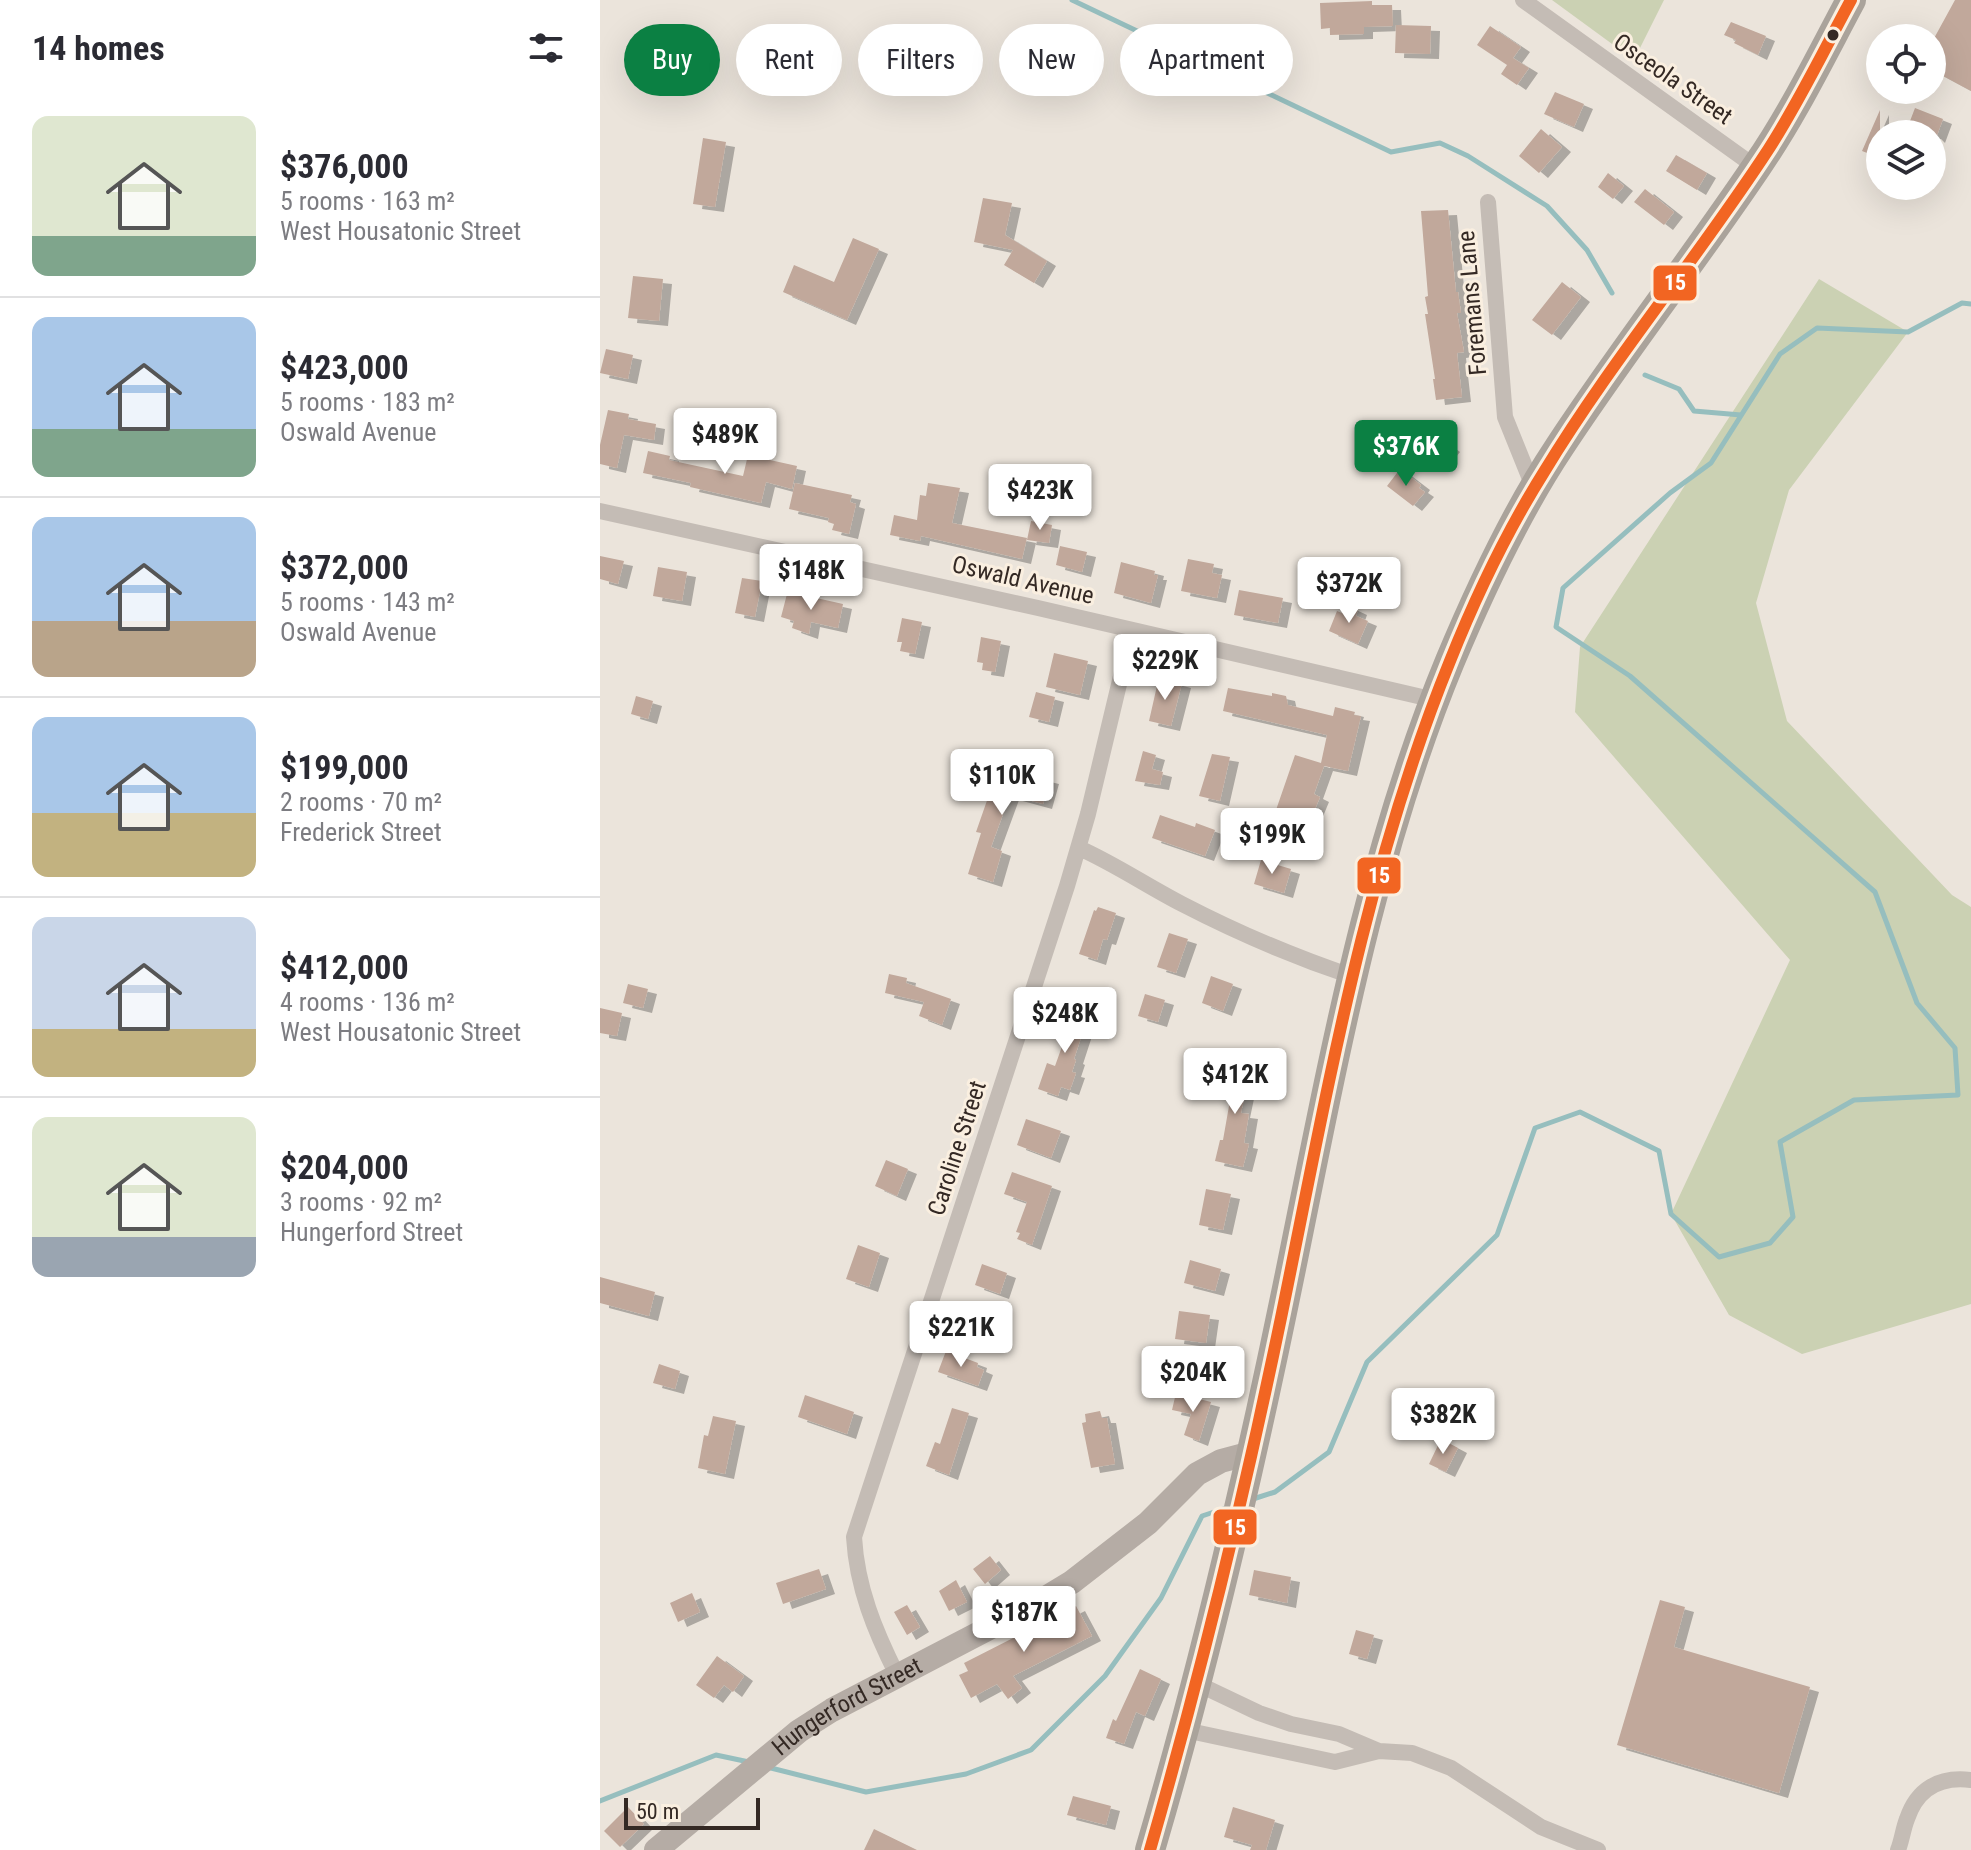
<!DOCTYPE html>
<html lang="en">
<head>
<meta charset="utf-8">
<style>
	:root { --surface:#fff; --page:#f2f2f3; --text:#2b2b33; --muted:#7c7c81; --line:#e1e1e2; --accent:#0b8043 }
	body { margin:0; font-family:"Roboto Condensed",sans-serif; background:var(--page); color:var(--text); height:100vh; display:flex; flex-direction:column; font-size:30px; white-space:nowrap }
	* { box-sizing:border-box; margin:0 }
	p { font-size:26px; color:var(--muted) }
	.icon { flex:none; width:44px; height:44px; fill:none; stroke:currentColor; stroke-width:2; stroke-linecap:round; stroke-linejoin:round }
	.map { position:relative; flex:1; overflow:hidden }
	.sheet { display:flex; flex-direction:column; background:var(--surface); width:600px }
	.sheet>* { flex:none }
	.top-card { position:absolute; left:24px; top:24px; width:760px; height:72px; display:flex; gap:16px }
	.buttons { position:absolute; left:1266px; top:24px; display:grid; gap:16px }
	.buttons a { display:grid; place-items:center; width:80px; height:80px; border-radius:50%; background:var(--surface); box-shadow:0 8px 32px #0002; font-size:40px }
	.scale { position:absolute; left:24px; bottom:20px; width:136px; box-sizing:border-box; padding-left:8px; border:4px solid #342924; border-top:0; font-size:22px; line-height:28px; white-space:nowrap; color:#342924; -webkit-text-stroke:6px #faefe0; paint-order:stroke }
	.price { position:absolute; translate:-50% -68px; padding:0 18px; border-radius:8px; background:#fff; color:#222; font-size:26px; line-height:52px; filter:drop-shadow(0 2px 4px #0008) }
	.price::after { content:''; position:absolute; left:50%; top:48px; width:24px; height:18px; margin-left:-12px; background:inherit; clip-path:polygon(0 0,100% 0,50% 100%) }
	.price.selected { background:var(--accent); color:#fff }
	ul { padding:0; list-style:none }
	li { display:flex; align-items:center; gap:24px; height:200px; padding:0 32px }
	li+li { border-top:2px solid var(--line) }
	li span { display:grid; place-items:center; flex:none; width:224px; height:160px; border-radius:16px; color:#555 }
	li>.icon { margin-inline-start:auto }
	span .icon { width:96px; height:96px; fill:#fffc; stroke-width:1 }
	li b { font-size:34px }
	h2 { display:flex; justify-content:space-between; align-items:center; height:96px; padding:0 32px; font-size:34px }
	.chip { padding:0 28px; border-radius:36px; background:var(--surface); box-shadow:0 8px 32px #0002; font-size:28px; line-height:72px }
	.chip.selected { background:var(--accent); color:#fff }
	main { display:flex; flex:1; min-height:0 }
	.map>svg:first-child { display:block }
</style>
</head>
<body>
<main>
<section class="sheet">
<h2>14 homes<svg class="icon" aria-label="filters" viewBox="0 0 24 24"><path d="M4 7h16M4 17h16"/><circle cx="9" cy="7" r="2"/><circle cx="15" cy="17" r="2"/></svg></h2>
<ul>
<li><span style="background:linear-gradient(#dfe7d0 75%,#7fa58c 0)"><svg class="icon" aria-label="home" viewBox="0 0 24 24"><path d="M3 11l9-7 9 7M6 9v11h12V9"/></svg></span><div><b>$376,000</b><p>5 rooms · 163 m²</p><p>West Housatonic Street</p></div></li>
<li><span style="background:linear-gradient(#a9c7e8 70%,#7fa58c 0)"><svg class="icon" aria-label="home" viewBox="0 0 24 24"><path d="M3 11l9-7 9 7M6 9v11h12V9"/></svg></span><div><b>$423,000</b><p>5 rooms · 183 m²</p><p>Oswald Avenue</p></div></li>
<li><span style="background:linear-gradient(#a9c7e8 65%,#b9a48a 0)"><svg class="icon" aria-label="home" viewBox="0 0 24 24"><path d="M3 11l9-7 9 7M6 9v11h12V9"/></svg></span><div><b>$372,000</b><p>5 rooms · 143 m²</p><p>Oswald Avenue</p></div></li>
<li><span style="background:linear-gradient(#a9c7e8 60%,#c2b280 0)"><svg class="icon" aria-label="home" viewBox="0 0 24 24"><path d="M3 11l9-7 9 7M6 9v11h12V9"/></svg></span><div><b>$199,000</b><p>2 rooms · 70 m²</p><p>Frederick Street</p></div></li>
<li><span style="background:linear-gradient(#c9d6e8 70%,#c2b280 0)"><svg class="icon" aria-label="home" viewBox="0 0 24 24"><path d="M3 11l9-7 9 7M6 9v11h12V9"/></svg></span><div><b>$412,000</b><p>4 rooms · 136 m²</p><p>West Housatonic Street</p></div></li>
<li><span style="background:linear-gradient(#dfe7d0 75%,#9aa5b1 0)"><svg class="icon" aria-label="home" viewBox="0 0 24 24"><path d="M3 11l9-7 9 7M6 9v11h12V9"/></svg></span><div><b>$204,000</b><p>3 rooms · 92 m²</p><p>Hungerford Street</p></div></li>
</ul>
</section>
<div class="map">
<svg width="1371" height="1850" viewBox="0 0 1371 1850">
	<defs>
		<filter id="shadow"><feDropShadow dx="9" dy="5" stdDeviation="0" flood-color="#0004"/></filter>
	</defs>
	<rect width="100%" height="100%" fill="#ebe4db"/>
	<path fill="#cbd1b3" d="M952,0H1064L1034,60Z
		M1219,279L1308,332L1189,490L1156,603L1187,721L1352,895L1371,907V1304L1202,1354L1129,1315L1071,1214L1190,960L975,712L980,647Z"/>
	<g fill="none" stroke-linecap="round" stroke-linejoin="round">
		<path stroke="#96bebe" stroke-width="5" d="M472,0L791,152L840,143L868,156L947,206L987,250L1012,293
			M1045,375L1079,389L1094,411L1141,415
			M653,1499L675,1492L729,1452L767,1362L897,1235L935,1128L980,1112L1059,1151L1071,1214L1119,1257L1170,1243L1193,1217L1180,1142L1254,1100L1358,1095L1355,1048L1317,1003L1275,892L1030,676L956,627L963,588L1070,493L1111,463L1180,354L1217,328L1308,332L1362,303L1371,304
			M167,1767L266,1792L366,1774L431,1750L505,1676L561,1598L602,1516L629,1507
			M0,1801L116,1755L149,1762"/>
	</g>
	<path fill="#c1a89b" filter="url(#shadow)" d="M1355,0H1371V91L1332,70V42Z
		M772,1V5H792L793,26L764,27V34L730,35V28L721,29L720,3Z
		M1131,22L1166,36L1158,55L1134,43L1136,40L1124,35Z
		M796,25L831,26L830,54L795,53Z
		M890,26L921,47L913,58L929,68L917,85L901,74L907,65L877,45Z
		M955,92L984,104L974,127L944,114Z
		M1315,108L1343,119L1336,138L1332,134H1305Z
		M1280,110V158L1262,151Z
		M941,129L962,147L939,173L919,156Z
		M103,138L126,142L115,207L93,204Z
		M1076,155L1107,173L1097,190L1066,171Z
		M1008,173L1024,186L1013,199L998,187Z
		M1045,189L1074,212L1064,225L1034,202Z
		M383,198L412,203L405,235L447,261L434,283L404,265L413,250L374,242Z
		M848,210L856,292H858L861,313H857L864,352L857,353L862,397L836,400L833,379H835L825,314H828L825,297L828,296L821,211Z
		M253,238L279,249L247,320L183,292L194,265L234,282Z
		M33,276L63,279L59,321L28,318Z
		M962,282L981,297L952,335L932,320Z
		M6,349L33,355L28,379L0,373Z
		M8,410L29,414L28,419L56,424L54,440L24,435L17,468L0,464V445Z
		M819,429L828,436L831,432L851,447L839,462L810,441Z
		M48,451L70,456L69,460L143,476L148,455L197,466L192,489L166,482L161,503L90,487L91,483L43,473Z
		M800,469L821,485L819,488L825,492L813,506L787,486Z
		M195,483L252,495L250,502L256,504L249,534L232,530L234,524L228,522L229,518L189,509Z
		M328,483L360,488L352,523L427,538L422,559L321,536L320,541L290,535L294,515L317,520L320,495L326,496Z
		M431,521L452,525L449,543L427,540Z
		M460,546L487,552L482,572L456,565Z
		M0,556L24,561L18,584L0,579Z
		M588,559L614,564L612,573L622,575L617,598L581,591Z
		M521,562L555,571L554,575H558L551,603L514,593Z
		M58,567L87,572L82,601L53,596Z
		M142,578L162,581L155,617L135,613Z
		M639,590L683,598L678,623L634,615Z
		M194,593L243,604L238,628L211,622L209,634L192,628L194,621L181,617L187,594L193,596Z
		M745,604L758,610L756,616L768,621L758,644L729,631L737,611L742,613Z
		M302,618L322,622L315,654L300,651L302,642H297Z
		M381,637L401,641L395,672L382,670L383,663L377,662Z
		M454,653L488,661L480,695L446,687Z
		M559,677L582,683L571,726L549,721Z
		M628,688L672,696V693L686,696L688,705L733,716L735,707L755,712L754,715L761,716L748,771L724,766L714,794L720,797L710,821L676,810L695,755L721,763L727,735L623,711Z
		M436,692L455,697L449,722L429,717Z
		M36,696L53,701L48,719L31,714Z
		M543,751L556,755L552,769L563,772L560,785L535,781Z
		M612,754L630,757L620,801L599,796Z
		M398,769L427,778L429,774L450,779L443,804L410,795L391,847L402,851L393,882L368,874L381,833L376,832Z
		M560,815L595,827L596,823L615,830L605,856L552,838Z
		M661,860L691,869L684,893L654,884Z
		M498,907L516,913L507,940L503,939L497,960L479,954L494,910L496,911Z
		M569,933L588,939L576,973L557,967Z
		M289,974L307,978L306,983L351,999L342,1025L319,1016L324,1002L285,993Z
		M611,976L633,984L623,1011L602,1003Z
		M28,984L48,989L43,1008L23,1003Z
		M545,994L565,1000L558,1022L538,1016Z
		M0,1008L22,1013L17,1036L0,1033Z
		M465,1009L488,1016L474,1059L476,1060L472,1072L476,1073L470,1090L461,1087L458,1096L438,1089L447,1063L455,1066L465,1038L457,1036Z
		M627,1060L651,1065L641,1113L649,1114L644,1143L649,1144L643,1167L615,1161L620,1140H623L632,1089L621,1087Z
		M426,1119L461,1131L451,1158L417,1145Z
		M286,1160L308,1169L297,1196L275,1186Z
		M412,1172L452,1186L432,1245L417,1239L420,1233L416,1232L427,1202L404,1194Z
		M606,1189L631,1194L623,1230L599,1225Z
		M258,1245L280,1253L269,1287L246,1279Z
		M590,1260L621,1269L615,1291L584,1283Z
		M382,1264L407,1273L400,1294L375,1285Z
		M0,1277L55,1292L49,1316L0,1303Z
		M579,1311L610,1315L606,1343L575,1339Z
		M346,1351L378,1363L377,1367L384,1370L378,1386L338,1372Z
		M59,1364L80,1371L75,1389L53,1383Z
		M576,1393L611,1402L599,1441L584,1435L591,1414L572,1410Z
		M205,1395L254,1412L247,1434L198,1417Z
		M352,1408L369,1413L349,1475L326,1466L335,1442L340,1444Z
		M500,1411L502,1418H507L515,1464L491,1468L482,1423L486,1422L485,1414Z
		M113,1416L136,1421L125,1474L98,1468L104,1435L108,1436Z
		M841,1439L858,1448L846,1472L829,1464Z
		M390,1556L401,1570L385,1584L373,1569Z
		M219,1569L226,1589L183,1604L176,1583Z
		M654,1570L691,1577L687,1603L649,1595Z
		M356,1580L367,1602L349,1611L339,1591Z
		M92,1593L100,1612L78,1622L70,1603Z
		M1060,1600L1085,1607L1074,1647L1210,1687L1179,1793L1017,1745Z
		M307,1605L320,1627L307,1635L294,1612Z
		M476,1606L492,1636L413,1676L422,1688L408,1699L397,1684L371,1698L359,1675L368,1671L364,1663Z
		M756,1630L774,1635L767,1659L749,1654Z
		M117,1656L144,1676L133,1692L124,1685L114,1698L96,1685Z
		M540,1669L561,1679L545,1716L536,1712L524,1744L506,1738L513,1719L516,1721Z
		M473,1796L511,1806L506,1825L467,1815Z
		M28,1807L44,1824L20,1847L4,1831Z
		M633,1807L675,1820L666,1850H650L652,1845L624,1837Z
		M274,1829L317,1850H264Z"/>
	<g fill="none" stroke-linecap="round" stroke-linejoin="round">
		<path stroke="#c4bcb5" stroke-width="16" d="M923,0L1157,168
			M888,202L905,417L934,489
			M0,511L438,608L835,700
			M479,848C515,864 547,886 582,904C638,933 694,957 754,977
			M297,1675C275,1631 257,1588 254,1537L467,886L488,814L532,630
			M598,1684L659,1713L691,1724L739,1734L779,1751
			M585,1730L735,1762L779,1751L812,1753L851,1768L941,1827L998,1850
			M1298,1850C1302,1840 1303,1829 1307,1819C1317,1789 1339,1776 1371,1780"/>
		<path stroke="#b5aca5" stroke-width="24" id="s1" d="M56,1850L199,1731L232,1710L439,1602L472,1582L548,1523L597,1474L621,1461L651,1453"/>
		<path stroke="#aaa39b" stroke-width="30" d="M550,1850C609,1650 655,1448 696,1244C736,1047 773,847 850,661C881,587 916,512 960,446C1023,350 1093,261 1157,166C1193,114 1221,56 1251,0"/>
		<defs>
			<path id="bus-1" d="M550,1850C601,1673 645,1493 682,1313C727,1093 765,870 850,661C876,596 907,531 944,472C1012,360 1097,259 1168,150C1199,102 1224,50 1251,0"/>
		</defs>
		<use href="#bus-1" stroke="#faefe0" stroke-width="18"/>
		<use href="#bus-1" stroke="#f26522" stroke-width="12"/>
	</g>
	<circle fill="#342924" stroke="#faefe0" stroke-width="3" cx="1233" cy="35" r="7"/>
	<g text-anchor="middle" stroke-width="6" stroke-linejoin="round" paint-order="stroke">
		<g font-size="24" fill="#342924" stroke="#faefe0">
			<text transform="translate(1073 79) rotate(35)" y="8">Osceola Street</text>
			<text transform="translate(872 303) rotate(-95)" y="8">Foremans Lane</text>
			<text transform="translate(423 580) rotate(13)" y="8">Oswald Avenue</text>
			<text transform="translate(357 1148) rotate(-72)" y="8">Caroline Street</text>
			<text dy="8" stroke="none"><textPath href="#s1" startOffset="240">Hungerford Street</textPath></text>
		</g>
	</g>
	<g stroke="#faefe0" stroke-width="3">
		<rect x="1052" y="264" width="46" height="38" rx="8" fill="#f26522"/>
		<rect x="756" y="856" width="46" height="39" rx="8" fill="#f26522"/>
		<rect x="612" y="1508" width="46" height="38" rx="8" fill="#f26522"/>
	</g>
	<g font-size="22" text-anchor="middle" font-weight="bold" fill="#fff">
		<text x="1075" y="290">15</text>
		<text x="779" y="883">15</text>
		<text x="635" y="1535">15</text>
	</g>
</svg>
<div class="buttons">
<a><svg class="icon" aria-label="locate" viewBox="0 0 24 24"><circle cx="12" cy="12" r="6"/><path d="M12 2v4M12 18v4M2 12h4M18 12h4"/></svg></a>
<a><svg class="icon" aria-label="layers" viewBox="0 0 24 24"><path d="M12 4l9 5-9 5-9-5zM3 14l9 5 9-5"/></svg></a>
</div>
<div class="scale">50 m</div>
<b class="price" style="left:125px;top:476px">$489K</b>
<b class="price selected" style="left:806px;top:488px">$376K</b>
<b class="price" style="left:440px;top:532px">$423K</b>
<b class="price" style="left:211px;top:612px">$148K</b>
<b class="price" style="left:749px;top:625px">$372K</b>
<b class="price" style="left:565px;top:702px">$229K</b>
<b class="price" style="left:402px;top:817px">$110K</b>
<b class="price" style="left:672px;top:876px">$199K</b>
<b class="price" style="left:465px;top:1055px">$248K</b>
<b class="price" style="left:635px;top:1116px">$412K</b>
<b class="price" style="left:361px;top:1369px">$221K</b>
<b class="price" style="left:593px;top:1414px">$204K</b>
<b class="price" style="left:843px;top:1456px">$382K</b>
<b class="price" style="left:424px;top:1654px">$187K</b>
<div class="top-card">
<a class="chip selected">Buy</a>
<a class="chip">Rent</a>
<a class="chip">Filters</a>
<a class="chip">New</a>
<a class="chip">Apartment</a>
</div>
</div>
</main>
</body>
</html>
